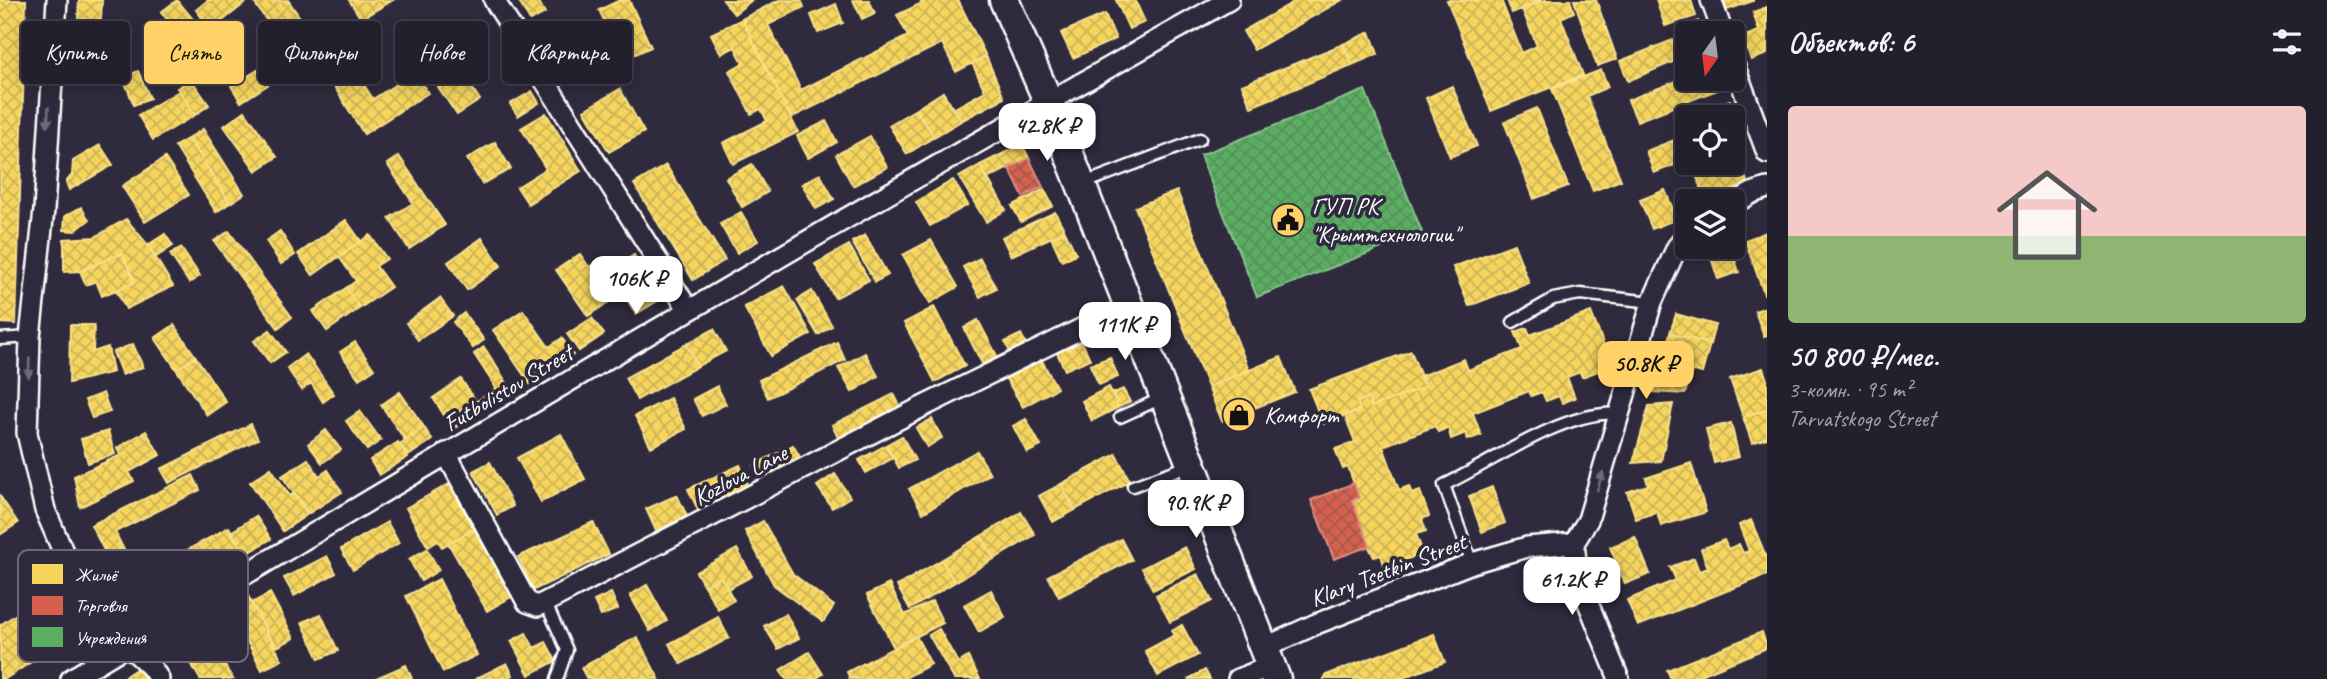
<!DOCTYPE html>
<html lang="ru">
<head>
<meta charset="utf-8">
<style>
	:root { --surface:#23202e; --page:#2f2d3a; --text:#f1f3f6; --muted:#a3a3aa; --line:#403e4a; --accent:#ffd166 }
	body { margin:0; font-family:Caveat,sans-serif; background:var(--page); color:var(--text); height:100vh; display:flex; flex-direction:column; font-size:26px; white-space:nowrap }
	* { box-sizing:border-box; margin:0 }
	p { font-size:23px; color:var(--muted) }
	.icon { flex:none; width:38px; height:38px; fill:none; stroke:currentColor; stroke-width:2; stroke-linecap:round; stroke-linejoin:round }
	.map { position:relative; flex:1; overflow:hidden }
	.side { display:flex; flex-direction:column; background:var(--surface); width:560px }
	.side>* { flex:none }
	.hud { position:absolute; left:21px; top:21px; width:665px; height:63px; display:flex; gap:14px }
	.needle { width:46px; rotate:194deg }
	.tools { position:absolute; left:1675px; top:21px; display:grid; gap:14px }
	.tools a { display:grid; place-items:center; width:70px; height:70px; border-radius:7px; background:var(--surface); box-shadow:0 4px 18px #0003,0 0 0 2px var(--line); font-size:35px }
	.price { position:absolute; translate:-50% -60px; padding:0 16px; border-radius:14px; background:#fff; color:#222; font-size:23px; line-height:46px; filter:drop-shadow(0 2px 4px #0008) }
	.price::after { content:''; position:absolute; left:50%; top:42px; width:21px; height:16px; margin-left:-10px; background:inherit; clip-path:polygon(0 0,100% 0,50% 100%) }
	.price.selected { background:var(--accent); color:#111 }
	ul { padding:0; list-style:none }
	li { display:grid; align-content:center; gap:14px; height:371px; padding:0 21px }
	li+li { border-top:2px solid var(--line) }
	li span { display:grid; place-items:center; height:217px; border-radius:7px; color:#555 }
	li>.icon { margin-inline-start:auto }
	span .icon { width:126px; height:126px; fill:#fffc; stroke-width:1 }
	li b { font-size:30px }
	h2 { display:flex; justify-content:space-between; align-items:center; height:84px; padding:0 21px; font-size:30px }
	.tag { padding:0 24px; border-radius:7px; background:var(--surface); box-shadow:0 4px 18px #0003,0 0 0 2px var(--line); font-size:24px; line-height:63px }
	.tag.selected { background:var(--accent); color:#111 }
	main { display:flex; flex:1; min-height:0 }
	.map>svg:first-child { display:block }
</style>
</head>
<body>
<main>
<div class="map">
<svg width="1767" height="679" viewBox="0 0 1767 679">
	<defs>
		<pattern id="homes-cross-hatch" width="8" height="8" patternUnits="userSpaceOnUse" patternTransform="scale(1.75)"><rect width="8" height="8" fill="#f6d55c"/><path d="M0 0l8 8M0 8l8-8" fill="none" stroke="#ccb358"/></pattern>
		<pattern id="shops-cross-hatch" width="8" height="8" patternUnits="userSpaceOnUse" patternTransform="scale(1.75)"><rect width="8" height="8" fill="#d6604d"/><path d="M0 0l8 8M0 8l8-8" fill="none" stroke="#a6594d"/></pattern>
		<pattern id="public-cross-hatch" width="8" height="8" patternUnits="userSpaceOnUse" patternTransform="scale(1.75)"><rect width="8" height="8" fill="#5aae61"/><path d="M0 0l8 8M0 8l8-8" fill="none" stroke="#56915b"/></pattern>
	</defs>
	<rect width="100%" height="100%" fill="#2f2a3d"/>
	<filter id="ink" filterUnits="userSpaceOnUse"><feTurbulence type="fractalNoise" baseFrequency=".0143" numOctaves="2"/><feDisplacementMap in="SourceGraphic" scale="14" xChannelSelector="R" yChannelSelector="G"/><feConvolveMatrix kernelMatrix="1 2 1 2 8 2 1 2 1" color-interpolation-filters="sRGB"/></filter>
	<g filter="url(#ink)">
		<path fill="url(#homes-cross-hatch)" stroke="#f9e28d" stroke-width="2" d="M0,0H26L16,324L0,323Z
			M79,0H102L99,56L76,54Z
			M177,0L193,19L177,32L161,12Z
			M208,0H249L211,30L196,10Z
			M288,0L323,51L299,67L253,1Z
			M349,0H393L361,19Z
			M518,0H538L545,13L530,21Z
			M620,0H629L651,47L623,60L599,10Z
			M723,0H752L734,14Z
			M779,0H801L804,7L768,25L801,90L908,36L897,15L922,3L920,0H958L986,56L956,72L942,43L791,118L742,19Z
			M853,0H869L875,13L862,19Z
			M1116,0H1135L1145,22L1129,29Z
			M1297,0H1342L1254,50L1243,31Z
			M1447,0H1501L1522,53L1537,46L1522,9L1545,0H1570L1574,12L1561,18L1583,75L1491,111Z
			M1507,0H1541V1L1512,13Z
			M1574,0H1596L1617,59L1597,66Z
			M1656,0H1691L1696,16L1665,26Z
			M1724,0H1753V1L1727,10Z
			M836,4L843,23L818,33L811,15Z
			M1767,7V54L1751,60L1742,37L1759,31L1753,12Z
			M1105,14L1116,39L1073,58L1061,33Z
			M742,19L798,132L733,164L723,143L767,121L761,109L751,114L729,71L743,63L735,47L721,54L711,34Z
			M1698,21L1703,33H1687V56L1628,81L1620,61L1683,36L1680,29Z
			M1370,32L1378,54L1352,65L1343,44Z
			M1343,44L1352,65L1251,107L1242,85Z
			M340,47L373,99L415,72L428,93L364,134L318,61Z
			M284,54L293,69L241,102L231,86Z
			M986,56L1004,98L961,121L953,109L985,91L972,63Z
			M1601,70L1608,87L1587,96L1621,180L1593,191L1552,89Z
			M138,71L150,98L134,105L123,78Z
			M461,71L480,100L457,115L438,87Z
			M1687,77L1716,79L1720,89L1637,121L1628,100Z
			M191,79L209,105L195,115L177,88Z
			M1452,86L1477,146L1450,157L1426,98Z
			M620,89L644,132L609,152L584,110Z
			M179,91L195,115L153,140L138,115Z
			M532,91L539,103L518,116L510,104Z
			M943,92L961,121L934,137L916,109Z
			M1730,100L1745,138L1732,142V117H1711L1708,108Z
			M1537,108L1568,186L1534,199L1504,122Z
			M916,109L934,137L907,154L889,125Z
			M245,111L277,157L256,171L224,126Z
			M546,113L581,171L528,204L517,187L546,169L521,128Z
			M826,121L837,142L808,158L797,136Z
			M203,129L244,194L230,203L189,138Z
			M1687,135V160L1654,173L1646,151Z
			M870,136L887,167L853,186L836,155Z
			M189,138L230,203L216,212L175,146Z
			M495,142L511,169L482,184L467,159Z
			M1022,144L1029,158L987,179L980,165Z
			M100,145L113,165L69,190L66,182L72,175L73,161Z
			M1733,145L1748,184L1706,200L1691,163H1732Z
			M399,156L445,225L409,249L389,218L413,203L387,164Z
			M165,158L189,195L145,222L122,186Z
			M752,164L768,192L742,207L726,178Z
			M666,165L725,260L693,280L634,184Z
			M980,165L1006,210L986,222L959,177Z
			M820,174L834,199L816,209L802,184Z
			M953,180L968,205L930,226L916,202Z
			M1044,189L1053,206L1021,222L1012,206Z
			M1665,190L1677,219L1652,229L1640,200Z
			M1177,191L1249,370L1208,387L1135,207Z
			M81,207L89,220L75,231L64,230L65,216Z
			M741,212L758,241L737,253L720,224Z
			M1055,212L1065,231L1011,256L1002,237Z
			M126,219L148,245L173,286L126,309L116,290L135,282L122,253L80,271L64,272V239L95,237Z
			M346,220L361,241L313,275L298,254Z
			M229,231L255,267L240,277L214,241Z
			M280,231L295,255L281,264L266,241Z
			M1065,231L1076,254L1062,261L1051,237Z
			M1767,232V293L1764,294L1745,240Z
			M165,234L173,246L156,257L148,245Z
			M370,235L387,259L376,266L391,287L360,308L346,288L356,281L339,257Z
			M865,235L888,275L875,282L852,242Z
			M482,238L501,266L467,290L448,262Z
			M931,240L958,287L930,303L903,255Z
			M1514,244L1529,283L1469,306L1453,267Z
			M849,245L869,280L835,298L815,264Z
			M181,248L200,276L189,283L170,254Z
			M1731,248L1739,272L1718,279L1710,255Z
			M122,253L135,282L102,296L96,281L86,285L80,271Z
			M580,254L589,267L596,262L619,295L588,316L556,270Z
			M634,255L643,269L619,286L610,271Z
			M980,258L996,288L980,297L963,267Z
			M255,267L292,317L278,328L240,277Z
			M652,284L661,299L636,314L627,300Z
			M784,286L811,334L771,356L744,307Z
			M346,288L360,308L327,331L313,311Z
			M812,291L832,326L818,335L797,300Z
			M440,298L453,316L418,340L406,323Z
			M934,307L965,366L935,382L904,323Z
			M1767,307V336L1764,337L1755,311Z
			M523,310L549,347L562,338L573,355L530,384L493,330Z
			M1591,312L1610,361L1602,364L1604,369L1582,377L1580,372L1567,377L1575,398L1562,403L1559,396L1546,401L1542,392L1531,396L1529,391L1473,413L1481,435L1468,440L1466,433L1451,439L1448,428L1438,432L1435,426L1383,446L1399,490L1409,486L1412,494L1420,491L1429,516L1422,519L1426,531L1416,534L1423,553L1385,568L1381,555L1374,557L1364,537L1352,500L1359,498L1348,467L1343,469L1335,449L1355,442L1345,416L1360,410L1357,402L1368,398L1371,407L1425,387L1420,376L1464,359L1468,370L1522,349L1515,332L1527,328L1530,335Z
			M464,313L484,340L473,348L453,322Z
			M1676,314L1715,325L1710,344L1670,333Z
			M592,318L604,334L579,351L567,334Z
			M978,320L994,350L979,358L964,328Z
			M70,325H94L93,352L108,347L113,372L69,383Z
			M174,325L196,357L176,369L155,338Z
			M714,329L726,351L698,366L686,344Z
			M270,330L286,352L270,363L254,341Z
			M1670,333L1710,344L1702,373L1662,362Z
			M1021,334L1027,346L1011,354L1005,342Z
			M355,342L374,369L359,379L340,352Z
			M837,342L845,360L768,398L759,380Z
			M1082,342L1090,359L1065,370L1057,353Z
			M133,344L143,367L122,375L113,352Z
			M686,344L698,366L637,400L625,378Z
			M484,347L512,391L482,410L476,402L496,388L474,354Z
			M994,350L999,360L984,367L979,358Z
			M1411,351L1425,387L1371,407L1368,398L1357,402L1360,410L1323,424L1309,389Z
			M865,353L878,376L852,392L838,368Z
			M306,354L334,394L323,402L311,383L302,390L287,368Z
			M196,357L226,402L207,415L176,369Z
			M1110,357L1118,377L1099,385L1090,365Z
			M1281,357L1295,392L1222,421L1208,387Z
			M1041,359L1057,388L1023,407L1006,379Z
			M1662,362L1692,371L1685,394L1653,392Z
			M1763,368L1767,380V409L1743,417L1730,379Z
			M461,379L482,410L453,429L433,398Z
			M717,386L726,404L702,416L693,399Z
			M1109,387L1119,407L1092,421L1082,401Z
			M1123,389L1130,402L1119,407L1112,394Z
			M400,392L424,427L405,440L381,405Z
			M103,393L110,412L92,418L85,400Z
			M894,394L901,408L839,440L832,425Z
			M670,398L686,429L651,447L635,416Z
			M1673,404L1661,461L1633,463L1649,406Z
			M1767,409V438L1752,443L1743,417Z
			M360,411L381,440L367,450L346,421Z
			M932,419L942,438L927,447L916,428Z
			M1026,419L1041,446L1027,453L1013,426Z
			M1731,423L1739,457L1714,463L1706,429Z
			M251,424L258,439L169,483L161,469Z
			M424,427L432,440L408,456L400,444Z
			M326,430L341,450L322,463L308,444Z
			M108,431L115,454L88,463L81,439Z
			M146,431L160,455L129,472L134,481L80,507L74,476L121,455L117,448Z
			M561,434L585,479L541,502L517,458Z
			M902,436L915,460L899,468L886,445Z
			M398,442L408,457L379,475L370,460Z
			M793,445L800,457L761,478L754,465Z
			M886,445L893,458L866,473L859,460Z
			M977,451L990,474L923,513L909,489Z
			M1116,454L1130,481L1075,510L1061,484Z
			M308,459L319,476L328,470L342,492L308,514L282,476Z
			M490,462L513,506L497,515L473,471Z
			M1691,463L1706,512L1661,526L1657,512L1636,519L1627,492L1648,485L1646,478Z
			M740,465L749,487L698,510L688,489Z
			M271,468L290,496L294,493L308,514L283,531L250,482Z
			M835,474L850,497L832,508L817,486Z
			M193,475L200,490L115,532L128,558L112,566L91,525Z
			M449,484L474,529L442,547L438,541L428,547L406,508Z
			M1061,484L1075,510L1053,522L1039,496Z
			M1492,487L1505,523L1482,532L1469,496Z
			M677,495L687,516L656,531L646,509Z
			M0,496L18,523L0,535Z
			M1021,512L1035,535L994,559L981,536Z
			M256,516L271,539L245,555L231,532Z
			M1751,520L1767,559V575L1638,626L1627,600L1676,580L1670,567L1694,558L1699,571L1708,568L1701,549L1724,540L1728,549L1739,544L1743,553L1749,551L1739,525Z
			M763,521L793,574L834,606L823,622L774,585L745,531Z
			M387,522L399,543L353,570L341,549Z
			M593,522L609,554L534,590L518,557Z
			M229,527L245,555L140,614L124,585Z
			M474,529L513,596L487,611L448,543Z
			M981,536L994,559L955,582L941,560Z
			M1635,537L1650,574L1625,584L1610,547Z
			M1121,539L1132,560L1059,597L1048,576Z
			M1185,547L1196,569L1153,590L1142,568Z
			M427,549L439,570L421,581L409,559Z
			M737,549L752,576L728,589L721,577L704,586L696,572Z
			M327,556L336,573L294,596L284,578Z
			M941,560L955,582L910,609L897,586Z
			M1198,574L1212,601L1170,622L1156,595Z
			M721,577L734,600L718,609L704,586Z
			M439,579L477,655L443,672L406,596Z
			M889,584L905,615L932,601L943,623L894,648L867,595Z
			M647,585L667,621L650,631L630,595Z
			M991,590L1005,617L979,632L964,605Z
			M246,592L282,660L262,670L240,628L211,643L233,679H200L178,641L179,634Z
			M270,593L294,638L275,648L252,603Z
			M611,593L618,609L601,616L594,601Z
			M44,596L71,636L5,679H0V625Z
			M321,614L338,651L319,659L302,622Z
			M786,614L799,638L778,649L764,626Z
			M718,617L729,638L681,664L669,644Z
			M1182,625L1198,655L1158,676L1145,651L1175,635L1172,631Z
			M939,629L958,663L968,657L980,679H954L929,635Z
			M1762,632L1767,648L1691,679H1671L1667,670Z
			M526,633L534,648L546,642L556,661L529,675L511,641Z
			M1434,634L1445,662L1400,679H1324L1326,675Z
			M916,636L931,664L903,679H850L847,672Z
			M637,637L659,679H587L581,668Z
			M809,652L823,674L815,679H786L780,670Z
			M507,663L513,675L506,679H475Z
			M406,665L412,679H374Z
			M136,669L145,671L149,679H121Z
			M1205,670L1210,679H1188Z"/>
		<path fill="url(#shops-cross-hatch)" stroke="#e29082" stroke-width="2" d="M1029,158L1043,187L1023,197L1009,168Z
			M1354,483L1359,498L1352,500L1370,546L1334,559L1311,500Z"/>
		<path fill="url(#public-cross-hatch)" stroke="#8cc690" stroke-width="2" d="M1365,90L1422,232L1257,297L1200,155Z"/>
		<g fill="none" stroke-linecap="round" stroke-linejoin="round">
			<defs>
				<path id="lane" d="M1082,184L1200,139
					M1513,322L1553,299L1580,294L1652,302
					M0,339L30,337
					M1120,417L1162,398
					M1133,486L1188,466
					M1472,563L1444,485C1493,462 1567,408 1621,414
					M546,604L567,650L557,679"/>
				<path id="street" d="M57,0L44,210L30,337L27,433L45,510L75,579L111,629L151,667L159,679
					M494,0L688,309
					M1711,0L1723,33
					M1732,59L1767,153
					M1732,205L1752,193L1767,188
					M446,453L527,602L538,606L920,408L1097,321L1130,308
					M1264,648L1316,624L1472,563L1527,547L1574,543
					M71,679C455,449 838,218 1229,0
					M1238,679L1271,666
					M1619,679L1578,578L1574,543L1588,520L1652,302L1677,247L1687,235"/>
				<path id="secondary" d="M1004,0L1048,101L1276,679"/>
			</defs>
			<use href="#lane" stroke="#fff" stroke-width="15"/>
			<use href="#street" stroke="#fff" stroke-width="24"/>
			<use href="#secondary" stroke="#fff" stroke-width="33"/>
			<use href="#lane" stroke="#2f2a3d" stroke-width="10"/>
			<use href="#street" stroke="#2f2a3d" stroke-width="19"/>
			<use href="#secondary" stroke="#2f2a3d" stroke-width="28"/>
		</g>
		<defs><path id="oneway-solid" d="M-6-.8H1V-3.2L6.5 0L1 3.2V.8H-6Z" transform="scale(1.75)"/></defs>
		<g fill="#6d6a77">
			<use href="#oneway-solid" transform="translate(48 117) rotate(93)"/>
			<use href="#oneway-solid" transform="translate(29 368) rotate(92)"/>
			<use href="#oneway-solid" transform="translate(1600 481) rotate(-73)"/>
		</g>
	</g>
	<defs>
		<symbol id="civic-disc" viewBox="-11 -11 22 22"><circle r="9.5" fill="#ffd166" stroke="#2f2a3d"/><path d="M-.6-6.5H3V-4.5H.6V-3L4-1V1h2V6H-6V1h2V-1L-.6-3ZM-1.2 2.5V6h2.4V2.5Z" fill="#111"/></symbol>
		<symbol id="shop-disc" viewBox="-11 -11 22 22"><circle r="9.5" fill="#ffd166" stroke="#2f2a3d"/><path d="M-5-2.5h2.3a2.7 3.5 0 0 1 5.4 0H5L5.5 6h-11ZM-1.5-2.5h3a1.5 2.3 0 0 0-3 0Z" fill="#111"/></symbol>
	</defs>
	<g fill-rule="evenodd">
		<use href="#civic-disc" x="1269" y="201" width="38" height="38"/>
		<use href="#shop-disc" x="1220" y="396" width="38" height="38"/>
	</g>
	<g text-anchor="middle" stroke-width="7" stroke-linejoin="round" paint-order="stroke">
		<g font-size="24" fill="#fff" stroke="#2f2a3d" text-anchor="start">
			<text x="1312" y="214">ГУП РК<tspan x="1312" dy="28">"Крымтехнологии"</tspan></text>
			<text x="1264" y="423">Комфорт</text>
		</g>
		<g font-size="24" fill="#fff" stroke="#2f2a3d">
			<text transform="translate(508 388) rotate(-31)" y="8">Futbolistov Street</text>
			<text transform="translate(740 475) rotate(-28)" y="8">Kozlova Lane</text>
			<text transform="translate(1388 570) rotate(-21)" y="8">Klary Tsetkin Street</text>
		</g>
	</g>
	<rect x="18" y="550" width="230" height="112" rx="10" fill="#2f2a3d" stroke="#6d6a77" stroke-width="2"/>
	<rect x="32" y="564" width="31" height="20" fill="#f6d55c"/>
	<rect x="32" y="596" width="31" height="19" fill="#d6604d"/>
	<rect x="32" y="627" width="31" height="20" fill="#5aae61"/>
	<g font-size="19" fill="#fff">
		<text x="75" y="581">Жильё</text>
		<text x="75" y="612">Торговля</text>
		<text x="75" y="644">Учреждения</text>
	</g>
</svg>
<div class="tools">
<a><svg class="needle" viewBox="-14 -14 28 28"><path d="M0-13l5 13h-10z" fill="#e53935"/><path d="M0 13l5-13h-10z" fill="#a3a3aa"/></svg></a>
<a><svg class="icon" aria-label="locate" viewBox="0 0 24 24"><circle cx="12" cy="12" r="6"/><path d="M12 2v4M12 18v4M2 12h4M18 12h4"/></svg></a>
<a><svg class="icon" aria-label="layers" viewBox="0 0 24 24"><path d="M12 4l9 5-9 5-9-5zM3 14l9 5 9-5"/></svg></a>
</div>
<b class="price" style="left:1047px;top:163px">42.8K ₽</b>
<b class="price" style="left:636px;top:316px">106K ₽</b>
<b class="price" style="left:1125px;top:362px">111K ₽</b>
<b class="price selected" style="left:1646px;top:401px">50.8K ₽</b>
<b class="price" style="left:1196px;top:540px">90.9K ₽</b>
<b class="price" style="left:1572px;top:617px">61.2K ₽</b>
<div class="hud">
<a class="tag">Купить</a>
<a class="tag selected">Снять</a>
<a class="tag">Фильтры</a>
<a class="tag">Новое</a>
<a class="tag">Квартира</a>
</div>
</div>
<section class="side">
<h2>Объектов: 6<svg class="icon" aria-label="filters" viewBox="0 0 24 24"><path d="M4 7h16M4 17h16"/><circle cx="9" cy="7" r="2"/><circle cx="15" cy="17" r="2"/></svg></h2>
<ul>
<li><span style="background:linear-gradient(#f6c9c9 60%,#8fb573 0)"><svg class="icon" aria-label="home" viewBox="0 0 24 24"><path d="M3 11l9-7 9 7M6 9v11h12V9"/></svg></span><div><b>50 800 ₽/мес.</b><p>3-комн. · 95 m²</p><p>Tarvatskogo Street</p></div></li>
</ul>
</section>
</main>
</body>
</html>
